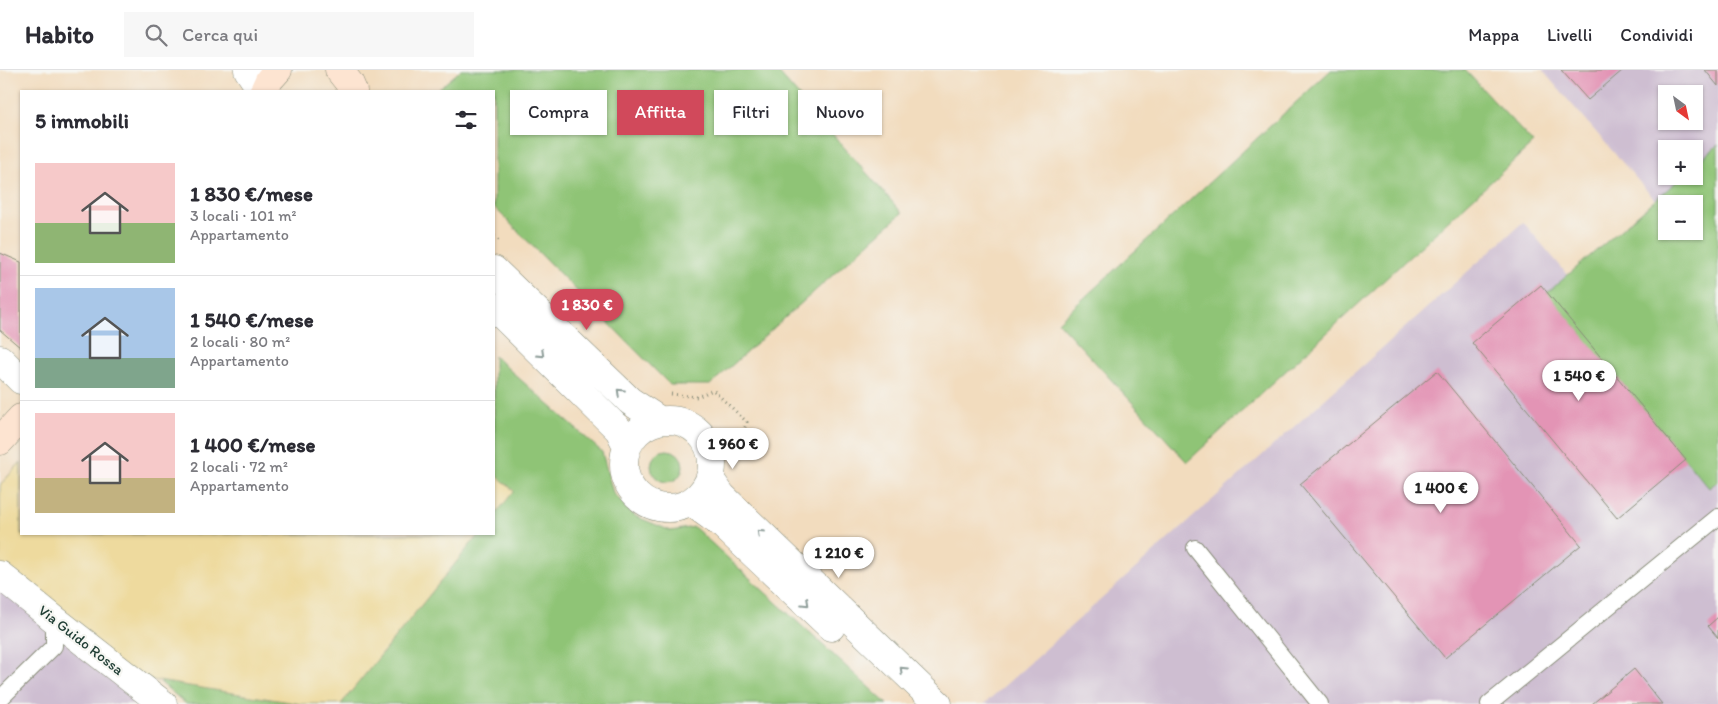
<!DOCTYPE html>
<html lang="it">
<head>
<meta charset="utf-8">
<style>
	:root { --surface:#fff; --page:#f7f7f7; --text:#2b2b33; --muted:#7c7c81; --line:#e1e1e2; --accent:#d1495b }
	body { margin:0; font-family:Itim,sans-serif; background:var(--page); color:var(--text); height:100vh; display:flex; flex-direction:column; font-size:19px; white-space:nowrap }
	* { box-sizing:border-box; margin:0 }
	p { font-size:16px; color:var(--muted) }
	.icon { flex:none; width:28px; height:28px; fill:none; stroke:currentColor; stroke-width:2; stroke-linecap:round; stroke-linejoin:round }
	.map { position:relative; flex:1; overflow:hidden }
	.side { position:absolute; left:20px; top:20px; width:475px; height:445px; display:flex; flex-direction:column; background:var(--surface); border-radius:0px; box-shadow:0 1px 4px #0004 }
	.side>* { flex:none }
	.hud { position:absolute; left:510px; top:20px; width:475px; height:45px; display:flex; gap:10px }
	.needle { width:32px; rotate:147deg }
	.buttons { position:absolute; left:1658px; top:15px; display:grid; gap:10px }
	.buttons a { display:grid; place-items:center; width:45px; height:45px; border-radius:0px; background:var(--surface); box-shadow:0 1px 4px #0004; font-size:25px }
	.price { position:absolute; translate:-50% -42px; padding:0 11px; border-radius:18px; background:#fff; color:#222; font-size:16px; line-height:32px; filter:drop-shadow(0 1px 2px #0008) }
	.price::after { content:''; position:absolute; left:50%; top:30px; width:15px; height:11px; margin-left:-8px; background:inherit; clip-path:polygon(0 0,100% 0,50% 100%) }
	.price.current { background:var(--accent); color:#fff }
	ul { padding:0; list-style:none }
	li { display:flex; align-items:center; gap:15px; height:125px; padding:0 15px }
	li+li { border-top:1px solid var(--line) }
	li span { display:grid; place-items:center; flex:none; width:140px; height:100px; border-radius:0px; color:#555 }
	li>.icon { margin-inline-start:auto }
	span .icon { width:60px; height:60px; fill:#fffc; stroke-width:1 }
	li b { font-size:21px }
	h2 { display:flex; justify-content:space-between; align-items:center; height:60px; padding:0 15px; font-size:21px }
	.pill { padding:0 18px; border-radius:0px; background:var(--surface); box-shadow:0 1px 4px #0004; font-size:18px; line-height:45px }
	.pill.current { background:var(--accent); color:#fff }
	header { display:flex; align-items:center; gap:30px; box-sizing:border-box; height:70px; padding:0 25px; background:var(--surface); border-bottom:1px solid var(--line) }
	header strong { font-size:24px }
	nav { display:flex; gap:28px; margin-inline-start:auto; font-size:18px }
	.search { width:350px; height:45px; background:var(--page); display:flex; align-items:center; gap:12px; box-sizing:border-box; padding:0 18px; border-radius:0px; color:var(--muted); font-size:19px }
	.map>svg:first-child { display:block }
</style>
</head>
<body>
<header>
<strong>Habito</strong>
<div class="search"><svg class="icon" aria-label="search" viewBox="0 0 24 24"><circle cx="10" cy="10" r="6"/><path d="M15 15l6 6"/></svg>Cerca qui</div>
<nav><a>Mappa</a><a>Livelli</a><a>Condividi</a></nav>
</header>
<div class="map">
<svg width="1718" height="634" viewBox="0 0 1718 634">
	<rect width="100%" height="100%" fill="#f6f6f2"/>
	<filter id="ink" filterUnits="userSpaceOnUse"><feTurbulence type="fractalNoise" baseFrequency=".02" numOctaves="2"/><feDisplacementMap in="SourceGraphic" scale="10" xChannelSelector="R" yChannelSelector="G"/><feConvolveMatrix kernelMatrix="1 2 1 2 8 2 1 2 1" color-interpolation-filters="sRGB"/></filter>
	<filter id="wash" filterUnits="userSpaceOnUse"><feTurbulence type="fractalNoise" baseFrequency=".0096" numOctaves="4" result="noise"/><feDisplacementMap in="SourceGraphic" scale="20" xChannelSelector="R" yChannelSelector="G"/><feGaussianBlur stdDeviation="1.12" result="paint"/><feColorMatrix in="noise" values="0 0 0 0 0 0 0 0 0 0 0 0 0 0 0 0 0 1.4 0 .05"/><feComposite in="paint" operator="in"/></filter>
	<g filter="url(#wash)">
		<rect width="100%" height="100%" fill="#f2dcbe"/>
		<path fill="#cebed1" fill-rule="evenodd" d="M1542,0H1718V634H984L1523,152L1568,205L1655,130ZM1666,24H1694V51H1666ZM1666,79H1694V106H1666ZM1666,134H1694V161H1666Z
			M0,511L150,634H0Z"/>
		<path fill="#8fc476" stroke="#578055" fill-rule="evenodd" d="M461,0H776L902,143L710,315H670L494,137V21H436Z
			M1331,0H1465L1533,73L1187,392L1058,252Z
			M1718,75V411L1709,418L1547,223L1683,106H1694V96ZM1666,134H1694V161H1666Z
			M494,286L602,382L613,423L635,446L671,461L694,457L887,634H341L479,464H494V446L514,421L494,403Z
			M651 396a16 16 0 1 1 32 0a16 16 0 1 1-32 0Z
			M159,611L302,634H186Z"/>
		<path fill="#eeda9e" stroke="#868c69" d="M21,392V464H479L341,634H302L127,606L0,494V415Z
			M494,403L514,421L494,446Z"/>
		<g id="blocks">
			<path fill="#e394b5" d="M1561,0H1623L1588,30Z
				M1705,0H1718V16Z
				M0,183L21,192V278L0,260Z
				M1541,215L1686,390L1617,448L1472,273Z
				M1437,301L1581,475L1445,588L1300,414Z
				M1718,547V568L1708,556Z
				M1634,599L1662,634H1592Z"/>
		</g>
	</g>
	<g filter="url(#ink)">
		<use href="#blocks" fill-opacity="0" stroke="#888c79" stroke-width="1"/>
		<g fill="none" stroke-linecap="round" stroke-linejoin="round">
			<defs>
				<path id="service" d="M1195,478L1320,634
					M0,629L54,576V549
					M1489,634L1718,447"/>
				<path id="minor" d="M248,0L262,21
					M0,289L21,310
					M0,505L54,549L163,634"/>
				<path id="tertiary" d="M494,200L630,331L659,350
					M494,237L619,360L627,376
					M624 394a44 44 0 1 1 88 0a44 44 0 1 1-88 0Z
					M710,409L722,426L938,634
					M691,432L724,456L831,557"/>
				<path id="secondary" d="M339,0L350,14L353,21
					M264,21L269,10L278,0
					M0,371L21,348"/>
			</defs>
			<use href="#service" stroke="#888c79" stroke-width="18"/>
			<use href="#minor" stroke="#888c79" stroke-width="29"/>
			<use href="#tertiary" stroke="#888c79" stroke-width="29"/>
			<use href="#secondary" stroke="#888c79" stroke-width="29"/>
			<path stroke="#888c79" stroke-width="3" stroke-dasharray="1 4" stroke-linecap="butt" d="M494,166L500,172
				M671,324L697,327L713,320L747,352L736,379L733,394"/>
			<use href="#service" stroke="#fff" stroke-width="16"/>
			<use href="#minor" stroke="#fff" stroke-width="28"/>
			<use href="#tertiary" stroke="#fff" stroke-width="28"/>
			<use href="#secondary" stroke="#fde4d1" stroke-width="28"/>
		</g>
		<defs><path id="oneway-chevron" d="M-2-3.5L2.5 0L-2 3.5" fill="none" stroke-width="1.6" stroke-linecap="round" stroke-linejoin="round" transform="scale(1.25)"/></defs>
		<g stroke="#8f9e9a">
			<use href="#oneway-chevron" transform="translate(541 284) rotate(44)"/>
			<use href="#oneway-chevron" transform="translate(620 322) rotate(-136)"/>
			<use href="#oneway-chevron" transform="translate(760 463) rotate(-136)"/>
			<use href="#oneway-chevron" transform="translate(806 533) rotate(43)"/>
			<use href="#oneway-chevron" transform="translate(903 600) rotate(-136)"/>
		</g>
	</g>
	<g text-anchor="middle" stroke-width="4.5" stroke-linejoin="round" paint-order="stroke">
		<g font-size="15" fill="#1f3d34" stroke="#f6f6f2">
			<text transform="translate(81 570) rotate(38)" y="5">Via Guido Rossa</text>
		</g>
	</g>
</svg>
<div class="buttons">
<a><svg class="needle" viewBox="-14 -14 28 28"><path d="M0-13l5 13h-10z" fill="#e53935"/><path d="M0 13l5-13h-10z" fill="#7c7c81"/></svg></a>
<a>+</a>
<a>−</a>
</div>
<b class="price current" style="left:587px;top:261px">1 830 €</b>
<b class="price" style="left:1579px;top:332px">1 540 €</b>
<b class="price" style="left:733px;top:400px">1 960 €</b>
<b class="price" style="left:1441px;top:444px">1 400 €</b>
<b class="price" style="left:839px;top:509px">1 210 €</b>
<div class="hud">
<a class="pill">Compra</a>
<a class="pill current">Affitta</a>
<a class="pill">Filtri</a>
<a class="pill">Nuovo</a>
</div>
<section class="side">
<h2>5 immobili<svg class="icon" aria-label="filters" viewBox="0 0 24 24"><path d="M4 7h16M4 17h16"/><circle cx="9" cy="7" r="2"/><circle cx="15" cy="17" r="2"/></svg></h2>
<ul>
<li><span style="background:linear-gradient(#f6c9c9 60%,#8fb573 0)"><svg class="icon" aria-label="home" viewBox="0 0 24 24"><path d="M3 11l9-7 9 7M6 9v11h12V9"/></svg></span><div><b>1 830 €/mese</b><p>3 locali · 101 m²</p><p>Appartamento</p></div></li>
<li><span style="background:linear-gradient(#a9c7e8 70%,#7fa58c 0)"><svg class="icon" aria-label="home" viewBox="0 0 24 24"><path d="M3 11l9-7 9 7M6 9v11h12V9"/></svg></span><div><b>1 540 €/mese</b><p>2 locali · 80 m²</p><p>Appartamento</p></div></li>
<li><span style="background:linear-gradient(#f6c9c9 65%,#c2b280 0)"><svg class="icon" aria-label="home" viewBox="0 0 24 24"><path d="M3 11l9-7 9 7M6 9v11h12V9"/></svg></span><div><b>1 400 €/mese</b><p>2 locali · 72 m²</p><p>Appartamento</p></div></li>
</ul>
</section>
</div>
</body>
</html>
